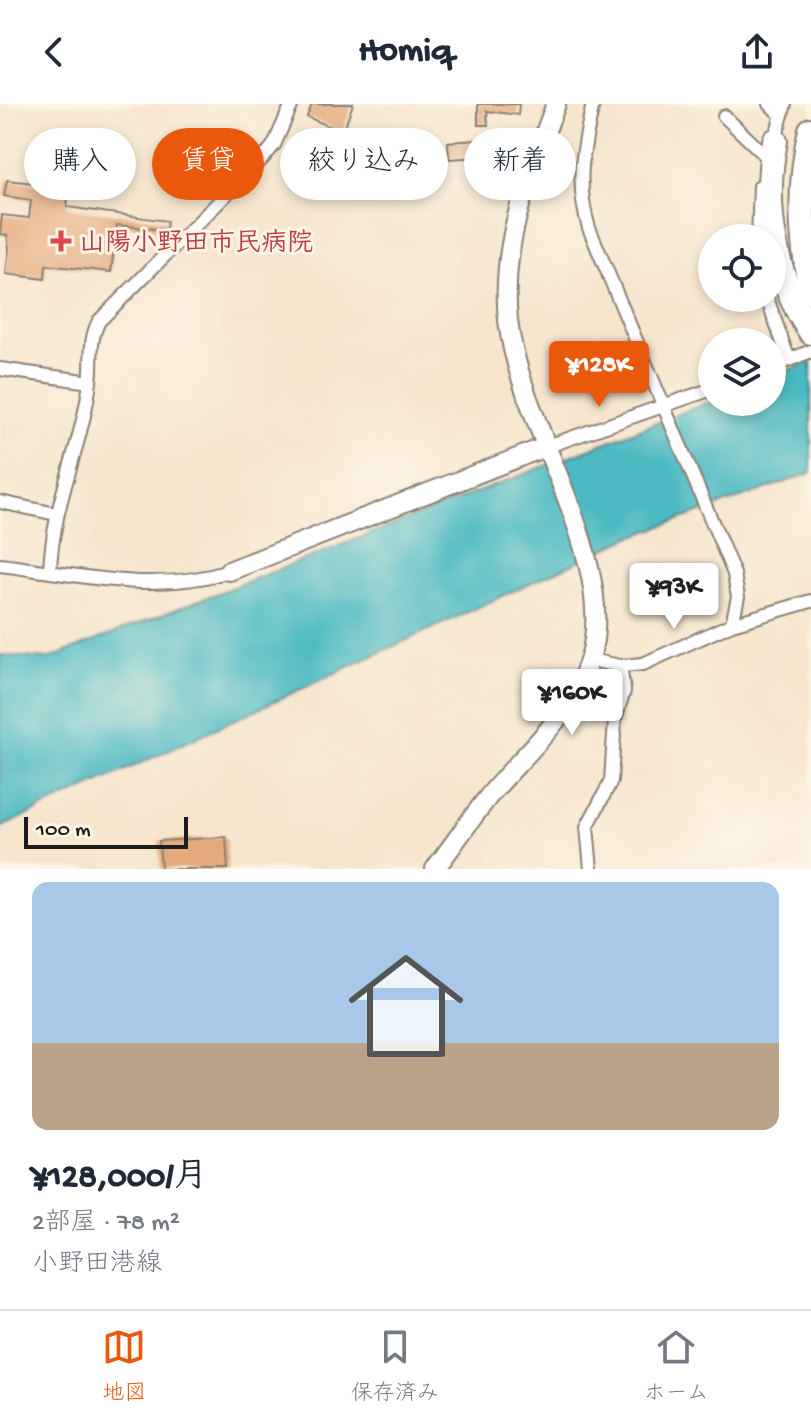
<!DOCTYPE html>
<html lang="ja">
<head>
<meta charset="utf-8">
<style>
	:root { --surface:#fff; --page:#f6f6f7; --text:#1f2937; --muted:#747a83; --line:#e0e1e3; --accent:#ea580c }
	body { margin:0; font-family:"Gochi Hand","Klee One",sans-serif; background:var(--page); color:var(--text); height:100vh; display:flex; flex-direction:column; font-size:30px; white-space:nowrap }
	* { box-sizing:border-box; margin:0 }
	p { font-size:26px; color:var(--muted) }
	.icon { flex:none; width:44px; height:44px; fill:none; stroke:currentColor; stroke-width:2; stroke-linecap:round; stroke-linejoin:round }
	.map { position:relative; height:765px; overflow:hidden }
	.sheet { display:flex; flex-direction:column; background:var(--surface); flex:1 }
	.sheet>* { flex:none }
	.banner { position:absolute; left:24px; top:24px; width:764px; height:72px; display:flex; gap:16px }
	.buttons { position:absolute; left:698px; top:120px; display:grid; gap:16px }
	.buttons a { display:grid; place-items:center; width:88px; height:88px; border-radius:50%; background:var(--surface); box-shadow:0 4px 12px #0003; font-size:40px }
	.scale { position:absolute; left:24px; bottom:20px; width:164px; box-sizing:border-box; padding-left:8px; border:4px solid #1c1c1c; border-top:0; font-size:22px; line-height:28px; white-space:nowrap; color:#1c1c1c; -webkit-text-stroke:6px #fcf5e5; paint-order:stroke }
	.price { position:absolute; translate:-50% -68px; padding:0 18px; border-radius:8px; background:#fff; color:#222; font-size:26px; line-height:52px; filter:drop-shadow(0 2px 4px #0008) }
	.price::after { content:''; position:absolute; left:50%; top:48px; width:24px; height:18px; margin-left:-12px; background:inherit; clip-path:polygon(0 0,100% 0,50% 100%) }
	.price.selected { background:var(--accent); color:#fff }
	ul { padding:0; list-style:none }
	li { display:grid; align-content:center; gap:16px; height:424px; padding:0 32px }
	li+li { border-top:2px solid var(--line) }
	li span { display:grid; place-items:center; height:248px; border-radius:16px; color:#555 }
	li>.icon { margin-inline-start:auto }
	span .icon { width:144px; height:144px; fill:#fffc; stroke-width:1 }
	li b { font-size:34px }
	.chip { padding:0 28px; border-radius:36px; background:var(--surface); box-shadow:0 4px 12px #0003; font-size:28px; line-height:72px }
	.chip.selected { background:var(--accent); color:#fff }
	header { display:flex; justify-content:space-between; align-items:center; height:104px; padding:0 32px; background:var(--surface); font-size:36px; font-weight:700 }
	.menu { display:flex; justify-content:space-around; align-items:center; height:112px; border-top:2px solid var(--line); background:var(--surface); font-size:22px; color:var(--muted) }
	.menu a { display:grid; justify-items:center; gap:4px }
	.menu .selected { color:var(--accent) }
	.map>svg:first-child { display:block }
</style>
</head>
<body>
<header><svg class="icon" aria-label="back" viewBox="0 0 24 24"><path d="M15 5l-7 7 7 7"/></svg>Homiq<svg class="icon" aria-label="share" viewBox="0 0 24 24"><path d="M12 15V3M7 8l5-5 5 5M5 13v7h14v-7"/></svg></header>
<div class="map">
<svg width="811" height="765" viewBox="0 0 811 765">
	<rect width="100%" height="100%" fill="#fcf5e5"/>
	<filter id="ink" filterUnits="userSpaceOnUse"><feTurbulence type="fractalNoise" baseFrequency=".0125" numOctaves="2"/><feDisplacementMap in="SourceGraphic" scale="16" xChannelSelector="R" yChannelSelector="G"/><feConvolveMatrix kernelMatrix="1 2 1 2 8 2 1 2 1" color-interpolation-filters="sRGB"/></filter>
	<filter id="wash" filterUnits="userSpaceOnUse"><feTurbulence type="fractalNoise" baseFrequency=".006" numOctaves="4" result="noise"/><feDisplacementMap in="SourceGraphic" scale="32" xChannelSelector="R" yChannelSelector="G"/><feGaussianBlur stdDeviation="1.8" result="paint"/><feColorMatrix in="noise" values="0 0 0 0 0 0 0 0 0 0 0 0 0 0 0 0 0 1.4 0 .05"/><feComposite in="paint" operator="in"/></filter>
	<g filter="url(#wash)">
		<rect width="100%" height="100%" fill="#f7e5cd"/>
		<path fill="#4cbac3" stroke="#346b70" stroke-width="2" d="M811,257V369L628,434L0,724V551L48,555L712,297L772,298V273Z"/>
		<g id="blocks">
			<path fill="#e4aa7e" d="M312,0H353L343,28L307,13Z
				M478,0H519L518,11L487,7L488,21H478Z
				M300,30L341,51L337,61L294,43Z
				M477,36L478,53L449,55L448,38Z
				M7,76L69,83L67,103L167,117L166,126L117,121L111,168L46,161L45,175L6,170L9,144L7,131L0,130L2,111L29,114L31,96L4,92Z
				M226,733L228,765H161L159,737Z"/>
		</g>
	</g>
	<g filter="url(#ink)">
		<use href="#blocks" fill-opacity="0" stroke="#8a8074" stroke-width="2"/>
		<g fill="none" stroke-linecap="round" stroke-linejoin="round">
			<defs>
				<path id="street" d="M593,0C583,46 575,78 589,124L734,470L738,493L732,520
					M770,0L781,11
					M724,12L766,52
					M774,39L785,0
					M758,134L760,82
					M767,194L789,256
					M772,263L811,247
					M0,265L90,278
					M545,343L712,285
					M0,398L56,410
					M0,461C76,470 154,491 229,467
					M50,467C52,401 82,342 90,278C93,256 88,237 99,217L264,53L274,41L292,0
					M590,556L620,562L643,560L732,520L811,497
					M591,765L587,723L611,677L615,615L624,587L620,562"/>
				<path id="secondary" d="M229,467L545,343
					M435,765C453,741 470,716 489,692C525,648 571,613 589,557C622,459 519,321 508,216C500,138 529,71 556,0"/>
				<path id="highway" d="M811,26C798,81 801,132 811,187
					M775,37C762,101 774,174 811,228"/>
			</defs>
			<use href="#street" stroke="#8a8074" stroke-width="16"/>
			<use href="#secondary" stroke="#8a8074" stroke-width="22"/>
			<use href="#highway" stroke="#8a8074" stroke-width="28"/>
			<use href="#street" stroke="#fff" stroke-width="12"/>
			<use href="#secondary" stroke="#fff" stroke-width="18"/>
			<use href="#highway" stroke="#fff" stroke-width="24"/>
		</g>
	</g>
	<path fill="#e0444e" stroke="#fcf5e5" stroke-width="3" d="M57 125h8v8h8v8h-8v8h-8v-8h-8v-8h8z"/>
	<g text-anchor="middle" stroke-width="6" stroke-linejoin="round" paint-order="stroke">
		<g font-size="26" font-weight="bold" fill="#be3a42" stroke="#fcf5e5" text-anchor="start">
			<text x="79" y="146">山陽小野田市民病院</text>
		</g>
	</g>
</svg>
<div class="buttons">
<a><svg class="icon" aria-label="locate" viewBox="0 0 24 24"><circle cx="12" cy="12" r="6"/><path d="M12 2v4M12 18v4M2 12h4M18 12h4"/></svg></a>
<a><svg class="icon" aria-label="layers" viewBox="0 0 24 24"><path d="M12 4l9 5-9 5-9-5zM3 14l9 5 9-5"/></svg></a>
</div>
<div class="scale">100 m</div>
<b class="price selected" style="left:599px;top:305px">¥128K</b>
<b class="price" style="left:674px;top:527px">¥93K</b>
<b class="price" style="left:572px;top:633px">¥160K</b>
<div class="banner">
<a class="chip">購入</a>
<a class="chip selected">賃貸</a>
<a class="chip">絞り込み</a>
<a class="chip">新着</a>
</div>
</div>
<section class="sheet">
<ul>
<li><span style="background:linear-gradient(#a9c7e8 65%,#b9a48a 0)"><svg class="icon" aria-label="home" viewBox="0 0 24 24"><path d="M3 11l9-7 9 7M6 9v11h12V9"/></svg></span><div><b>¥128,000/月</b><p>2部屋 · 78 m²</p><p>小野田港線</p></div></li>
</ul>
</section>
<nav class="menu">
<a class="selected"><svg class="icon" aria-label="map" viewBox="0 0 24 24"><path d="M3 6l6-2 6 2 6-2v14l-6 2-6-2-6 2zM9 4v14M15 6v14"/></svg>地図</a>
<a><svg class="icon" aria-label="saved" viewBox="0 0 24 24"><path d="M7 4h10v16l-5-4-5 4z"/></svg>保存済み</a>
<a><svg class="icon" aria-label="home" viewBox="0 0 24 24"><path d="M3 11l9-7 9 7M6 9v11h12V9"/></svg>ホーム</a>
</nav>
</body>
</html>
